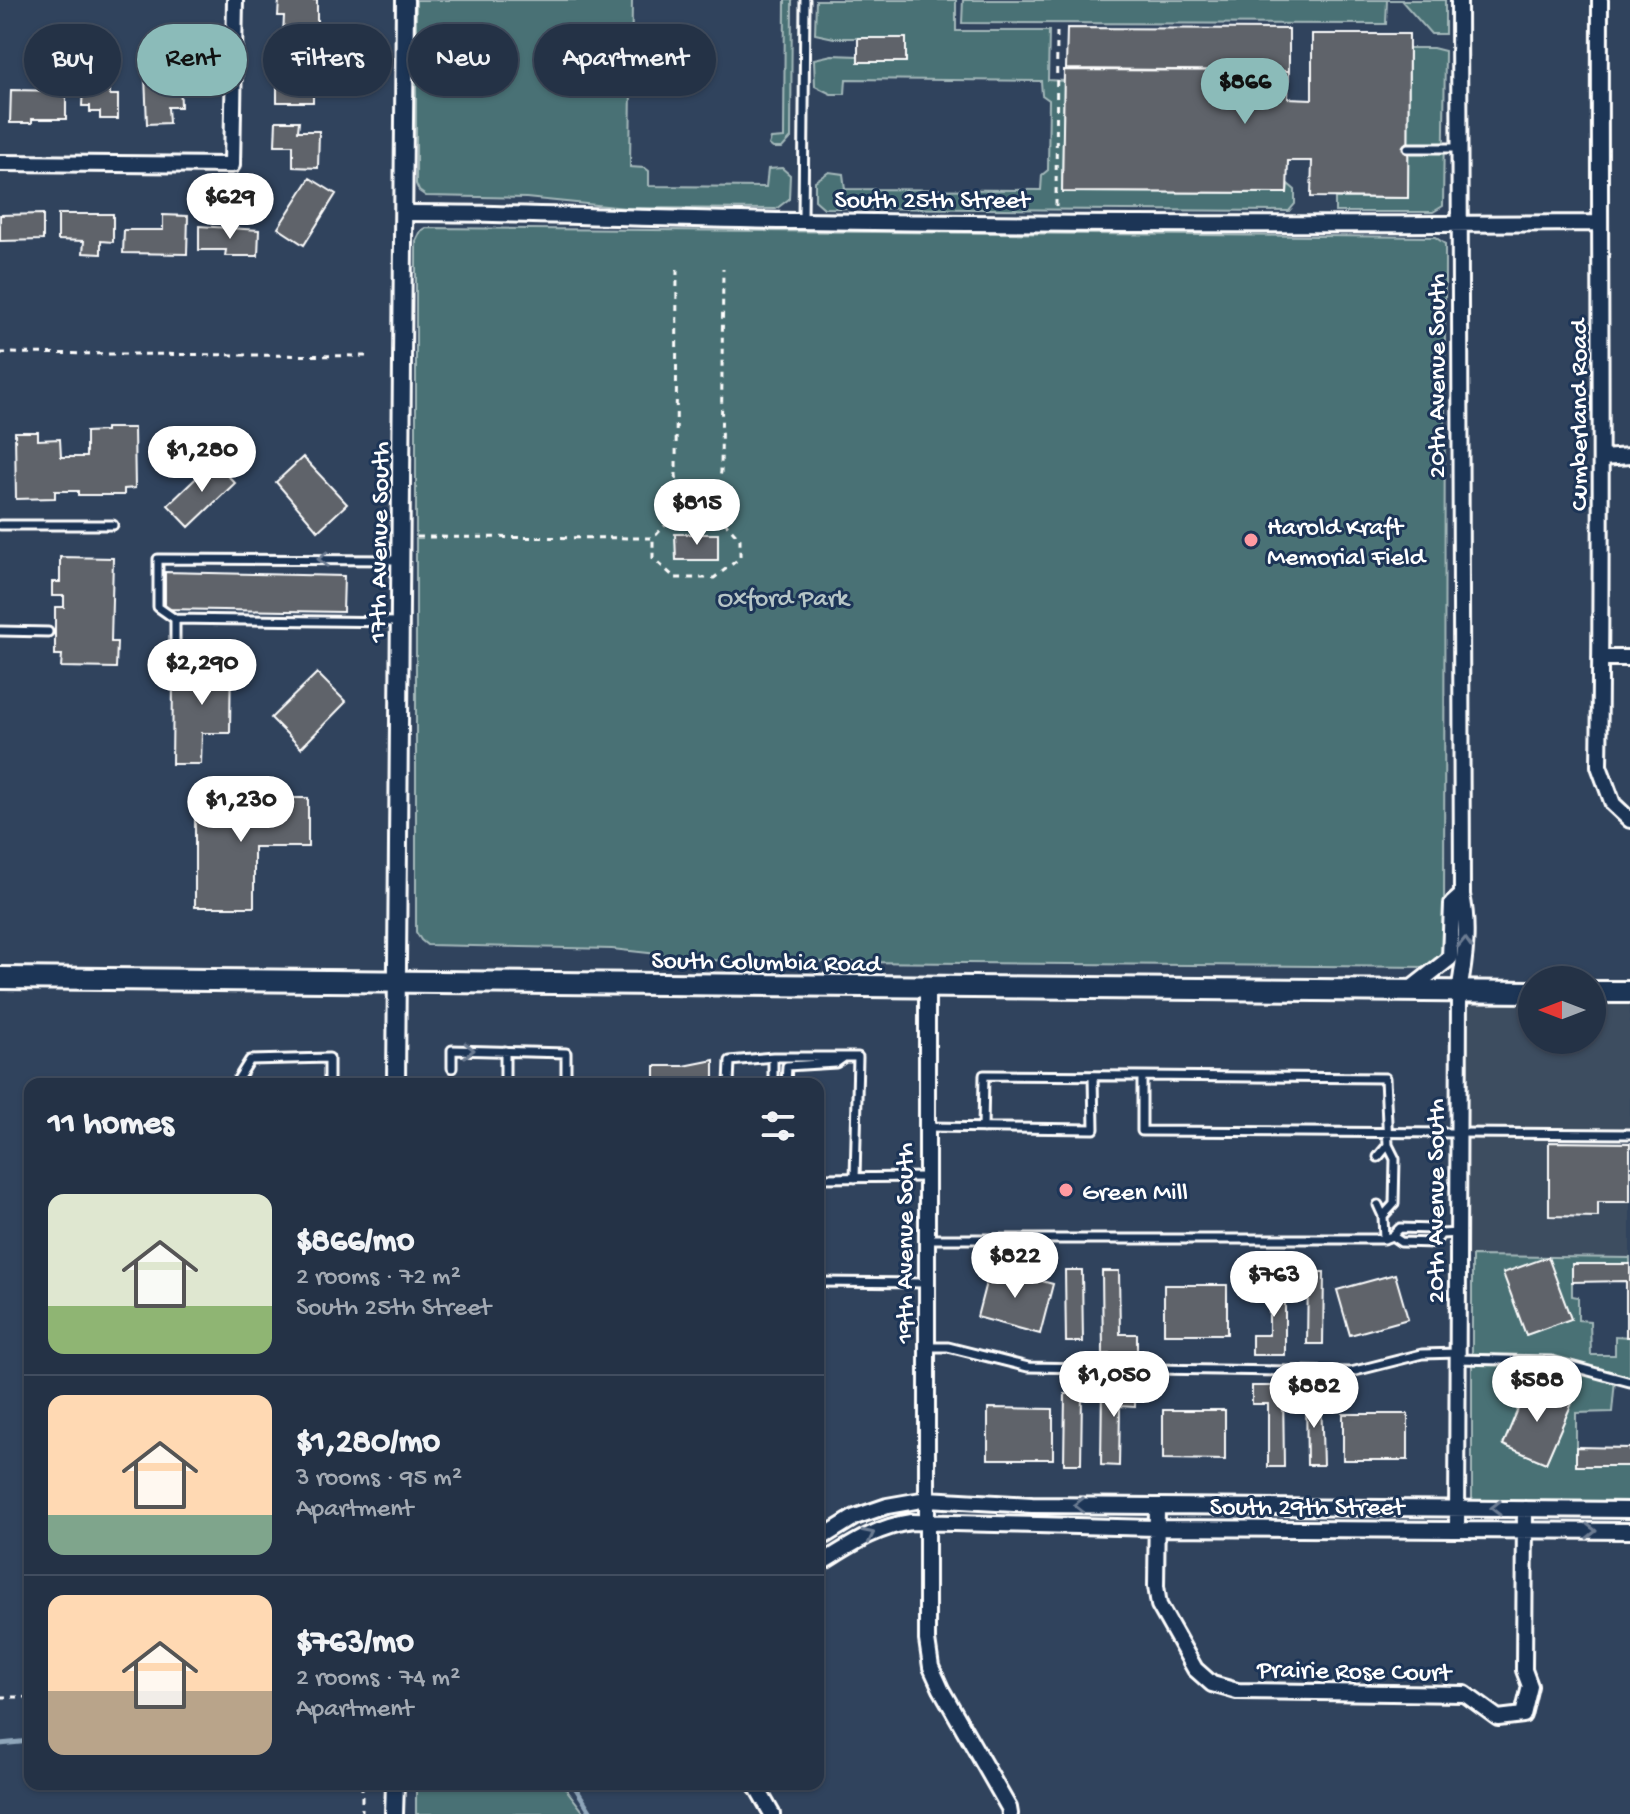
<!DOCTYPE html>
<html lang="en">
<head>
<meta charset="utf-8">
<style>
	:root { --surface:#243246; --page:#2c3a4d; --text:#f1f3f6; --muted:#a3aab3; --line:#414d5f; --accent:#8bbbb9 }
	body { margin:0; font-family:"Gochi Hand",sans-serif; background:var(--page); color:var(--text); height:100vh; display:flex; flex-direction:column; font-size:30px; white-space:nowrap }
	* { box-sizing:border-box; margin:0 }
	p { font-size:26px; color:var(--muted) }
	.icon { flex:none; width:44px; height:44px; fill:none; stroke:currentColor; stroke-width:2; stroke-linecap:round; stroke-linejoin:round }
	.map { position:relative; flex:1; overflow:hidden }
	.drawer { position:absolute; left:24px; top:1078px; width:800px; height:712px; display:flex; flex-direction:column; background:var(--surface); border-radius:16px; box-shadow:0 2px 6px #0004,0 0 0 2px var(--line) }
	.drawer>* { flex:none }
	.top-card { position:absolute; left:24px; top:24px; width:800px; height:72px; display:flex; gap:16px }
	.needle { width:52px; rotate:270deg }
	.controls { position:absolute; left:1518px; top:966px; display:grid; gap:16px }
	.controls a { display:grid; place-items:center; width:88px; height:88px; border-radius:50%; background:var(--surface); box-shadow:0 2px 6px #0004,0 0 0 2px var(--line); font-size:40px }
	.price { position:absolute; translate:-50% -68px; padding:0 18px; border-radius:28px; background:#fff; color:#222; font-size:26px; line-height:52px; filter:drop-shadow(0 2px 4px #0008) }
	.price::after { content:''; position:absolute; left:50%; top:48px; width:24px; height:18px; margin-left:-12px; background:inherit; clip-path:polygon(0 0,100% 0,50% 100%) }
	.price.current { background:var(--accent); color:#111 }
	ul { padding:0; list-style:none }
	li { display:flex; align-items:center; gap:24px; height:200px; padding:0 24px }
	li+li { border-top:2px solid var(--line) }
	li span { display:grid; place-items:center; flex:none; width:224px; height:160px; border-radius:16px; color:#555 }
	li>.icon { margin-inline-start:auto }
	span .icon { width:96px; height:96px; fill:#fffc; stroke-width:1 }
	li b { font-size:34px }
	h2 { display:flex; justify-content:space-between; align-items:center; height:96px; padding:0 24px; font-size:34px }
	.pill { padding:0 28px; border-radius:36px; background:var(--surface); box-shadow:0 2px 6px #0004,0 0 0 2px var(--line); font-size:28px; line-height:72px }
	.pill.current { background:var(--accent); color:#111 }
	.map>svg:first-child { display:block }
</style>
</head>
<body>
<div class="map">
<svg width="1630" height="1814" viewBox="0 0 1630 1814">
	<rect width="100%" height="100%" fill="#30435d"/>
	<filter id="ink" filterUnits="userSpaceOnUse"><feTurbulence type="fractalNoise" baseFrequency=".0125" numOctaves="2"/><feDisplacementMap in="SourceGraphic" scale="16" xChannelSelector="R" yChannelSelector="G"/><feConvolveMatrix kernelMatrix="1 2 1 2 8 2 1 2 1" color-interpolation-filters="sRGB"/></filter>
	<g filter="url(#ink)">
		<path fill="#3e4d61" d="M1459,991L1532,992V1040H1592V992H1630V1258L1458,1256Z"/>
		<path fill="#4a7174" stroke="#a4b8ba" stroke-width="2" fill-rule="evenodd" d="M416,0H632L630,167L645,168L649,171V186L766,187L768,169L782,168L790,175L789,199L776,209L626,208L526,198L426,196L419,191L416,184Z
			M785,0H792L791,138L782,148H773L769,145L771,139L784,138Z
			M816,0H956V31H1049L1048,80L1064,81L1062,192L1287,193L1288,184L1295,190V204L1289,211L824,208L815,200V181L829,172L843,174L845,189L1041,190L1042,175L1048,170L1049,100L1042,95L1041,81L846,79L845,94H831L815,86L814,59L832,55L858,56V62H906V38H834L815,34Z
			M963,0H1445V34H1431L1401,0H1387L1386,24L962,23Z
			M1409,48H1433L1445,51L1443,206L1433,212H1335V198H1408Z
			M426,228L1435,237L1445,244L1444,948L1435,961L1426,967L722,961L612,949L427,945L421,940L416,932V241L421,231Z
			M1472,1256L1630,1258V1264L1572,1265V1296L1578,1297V1320L1590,1321L1591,1355H1615V1336L1630,1337V1381L1615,1380L1612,1412L1576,1413V1465L1630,1466V1502L1472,1501ZM1504,1273L1570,1319L1526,1335ZM1571,1403L1546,1463L1503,1445Z
			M416,1784H562L585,1814H416Z"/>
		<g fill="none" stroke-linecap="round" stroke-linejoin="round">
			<path stroke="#8fa6ba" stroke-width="5" d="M0,1744L30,1741
				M573,1784L592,1814"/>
		</g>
		<path fill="#5e646a" stroke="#fff" stroke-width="2" d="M279,0H317V36L283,35L284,16H278Z
			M1067,28L1289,29V71L1066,69Z
			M1312,34H1409L1408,198L1311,197L1312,161H1288L1287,193L1062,192L1064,70L1289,71L1288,98L1312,99Z
			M858,38H906V62H858Z
			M313,50V102H277V76L290,75L289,51Z
			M180,75L181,107H168L169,123L147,124L145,76Z
			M88,78H110V95H118V119H100V112H90V106H82L83,87H88Z
			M11,90L66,91V119H32V123H10Z
			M276,121H299L298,131H319L318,168L293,167V145H275Z
			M310,178L336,194L304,245L278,228Z
			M43,214V240L0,241V215Z
			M58,214H113V242L101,241V254L83,253L84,241L58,240Z
			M163,215L188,216L187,254L123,253L124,230H163Z
			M199,226L259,230L258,256H225L226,250H199Z
			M106,428H134L135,488L124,489V495H78V491H55V498L16,499L15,432H38V440L60,439L61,457H86V432L106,431Z
			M303,457L347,504L318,531L276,482Z
			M214,461L235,483L189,527L168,505Z
			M675,534H718V560H676Z
			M60,557L113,558L111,642H117L116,668L61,667L62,655H55V607H64V596H52V582H60Z
			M165,572L344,576L343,612L165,609Z
			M202,649H231L230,733H202L201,764H172L173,681H202Z
			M317,673L346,702L301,748L271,718Z
			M195,798H308V847H254V907H195Z
			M714,1060V1084H655V1066H684Z
			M1549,1142L1630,1143V1202H1598V1217L1549,1216Z
			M1548,1257L1571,1319L1526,1335L1503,1273Z
			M1572,1264H1630V1337H1626V1281L1572,1282Z
			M990,1267L1053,1284L1040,1334L977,1317Z
			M1065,1270H1082L1083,1342H1066Z
			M1102,1271H1119L1120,1334H1137V1354H1103Z
			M1269,1271H1285V1355H1252V1335H1269Z
			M1308,1272H1324L1323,1344H1307Z
			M1395,1274L1408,1319L1350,1335L1337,1290Z
			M1164,1285H1227V1334H1164Z
			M1102,1384H1135V1407L1120,1406L1119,1466L1101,1465Z
			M1528,1385L1572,1403L1546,1463L1503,1445Z
			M1252,1386H1283L1284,1467H1268V1404H1252Z
			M1065,1394H1082L1081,1464H1064Z
			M1306,1395H1321L1323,1465H1307Z
			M988,1408L1053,1409V1459H988Z
			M1163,1410H1225V1460L1163,1459Z
			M1343,1414H1408V1460H1343Z
			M1576,1447L1630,1448V1466H1576Z"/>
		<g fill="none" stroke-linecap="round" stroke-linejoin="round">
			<defs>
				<path id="service" d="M1408,148H1459
					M803,221L805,0
					M0,525H113
					M399,560L158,559V607L175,619L400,622
					M0,631L48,632
					M175,669V619
					M452,1068V1050L566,1053V1084
					M235,1084L250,1060L329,1058V1084
					M505,1084V1051
					M729,1084L730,1061L773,1057
					M773,1084V1057H858L855,1178
					M786,1084L787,1066L836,1063L843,1058
					M927,1127L1094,1129L1093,1076
					M983,1128L984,1075L1142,1076
					M1378,1157L1388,1145
					M818,1178L927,1177
					M1378,1205L1383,1216
					M1392,1236L1401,1242L1434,1243L1441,1234
					M927,1239H1384L1392,1236L1400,1228L1433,1229L1441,1234L1458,1233
					M1384,1239L1383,1216L1394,1204L1395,1159L1388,1145L1385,1078L1142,1076V1131L1630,1134
					M818,1282L927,1283
					M927,1347H948L1028,1367L1351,1372L1422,1354L1458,1353
					M1458,1359L1552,1361L1630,1382"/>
				<path id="minor" d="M1600,0C1599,255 1603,511 1599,766L1613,804L1630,820
					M0,163L232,165L235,0
					M405,213C536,213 668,220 799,221C1065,225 1332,225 1599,223
					M1602,458L1630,456
					M1600,658H1630
					M927,987V1640L931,1667L941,1689L1009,1808L1010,1814
					M1408,991L1450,958L1452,904L1462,895
					M1157,1506L1156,1586L1159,1605L1195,1669L1212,1684L1237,1691L1465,1694L1498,1718L1523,1715L1530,1686L1524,1670L1525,1509
					M1457,1530L1459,991C1465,959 1469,927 1462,895L1459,0
					M818,1540L855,1517L887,1506L927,1499L1032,1505L1630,1510
					M818,1565C848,1547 875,1527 911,1522L1156,1528L1630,1531
					M755,1784L772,1814"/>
				<path id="tertiary" d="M396,1084L405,0
					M394,1814L395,1784"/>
				<path id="secondary" d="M0,978L1532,992
					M1592,992H1630"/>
			</defs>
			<use href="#service" stroke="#fff" stroke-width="13"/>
			<use href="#minor" stroke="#fff" stroke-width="20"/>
			<use href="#tertiary" stroke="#fff" stroke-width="22"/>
			<use href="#secondary" stroke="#fff" stroke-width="26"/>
			<path stroke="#fff" stroke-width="3" stroke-dasharray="6 6" stroke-linecap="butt" d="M1056,206L1057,26
				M677,269L676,475L681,509
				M0,353L369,356
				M714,510L721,472L723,269
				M417,537L653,538L681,509L714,510L740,539V558L714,578H675L653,558V538
				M0,1697H30
				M362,1784V1814"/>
			<use href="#service" stroke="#1d3557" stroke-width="7"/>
			<use href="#minor" stroke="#1d3557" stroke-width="14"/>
			<use href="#tertiary" stroke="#1d3557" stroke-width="16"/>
			<use href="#secondary" stroke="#1d3557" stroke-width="20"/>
		</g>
		<defs><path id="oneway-chevron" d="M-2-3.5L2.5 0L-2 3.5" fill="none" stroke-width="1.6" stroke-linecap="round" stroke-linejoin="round" transform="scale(2)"/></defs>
		<g stroke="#6c7c92">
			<use href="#oneway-chevron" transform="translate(323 559) rotate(-180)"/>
			<use href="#oneway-chevron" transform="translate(1465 943) rotate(-88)"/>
			<use href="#oneway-chevron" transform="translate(469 1050) rotate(1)"/>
			<use href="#oneway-chevron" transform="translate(1079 1505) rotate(-179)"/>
			<use href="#oneway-chevron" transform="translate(1496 1508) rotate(-180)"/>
			<use href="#oneway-chevron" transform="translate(1591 1531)"/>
			<use href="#oneway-chevron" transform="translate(869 1535) rotate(-26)"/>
		</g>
	</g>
	<g fill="#ff9aa2" stroke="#1d3557" stroke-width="3">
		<circle cx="1251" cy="540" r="8"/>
		<circle cx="1066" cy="1190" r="8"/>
	</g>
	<g text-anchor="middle" stroke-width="6" stroke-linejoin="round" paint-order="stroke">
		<g font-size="26" fill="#fff" stroke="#1d3557">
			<text x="932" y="207">South 25th Street</text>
			<text transform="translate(1435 376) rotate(-90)" y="9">20th Avenue South</text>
			<text transform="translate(1577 415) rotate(-90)" y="9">Cumberland Road</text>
			<text transform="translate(377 542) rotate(-89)" y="9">17th Avenue South</text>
			<text transform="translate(766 960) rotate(1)" y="9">South Columbia Road</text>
			<text transform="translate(1434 1201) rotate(-90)" y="9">20th Avenue South</text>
			<text transform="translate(903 1243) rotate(-90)" y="9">19th Avenue South</text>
			<text x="1307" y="1514">South 29th Street</text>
			<text transform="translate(1354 1669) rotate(1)" y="9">Prairie Rose Court</text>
		</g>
		<g font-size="26" fill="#fff" stroke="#1d3557" text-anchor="start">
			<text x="1267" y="534">Harold Kraft<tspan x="1267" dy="30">Memorial Field</tspan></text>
			<text x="1082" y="1199">Green Mill</text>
		</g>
		<g font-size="26" fill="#b7c6c7" stroke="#1d3557">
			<text x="783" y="605">Oxford Park</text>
		</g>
	</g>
</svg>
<div class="controls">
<a><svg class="needle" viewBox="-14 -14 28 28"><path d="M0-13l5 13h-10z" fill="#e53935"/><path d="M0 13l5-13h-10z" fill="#a3aab3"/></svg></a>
</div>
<b class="price current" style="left:1245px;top:126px">$866</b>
<b class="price" style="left:230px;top:241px">$629</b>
<b class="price" style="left:202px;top:494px">$1,280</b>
<b class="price" style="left:697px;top:547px">$815</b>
<b class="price" style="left:202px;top:707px">$2,290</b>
<b class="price" style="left:241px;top:844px">$1,230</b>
<b class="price" style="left:1015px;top:1300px">$822</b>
<b class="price" style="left:1274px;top:1319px">$763</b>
<b class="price" style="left:1114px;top:1419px">$1,050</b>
<b class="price" style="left:1537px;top:1424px">$588</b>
<b class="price" style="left:1314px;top:1430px">$882</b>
<div class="top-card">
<a class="pill">Buy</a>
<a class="pill current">Rent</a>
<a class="pill">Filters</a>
<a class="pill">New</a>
<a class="pill">Apartment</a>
</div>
<section class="drawer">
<h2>11 homes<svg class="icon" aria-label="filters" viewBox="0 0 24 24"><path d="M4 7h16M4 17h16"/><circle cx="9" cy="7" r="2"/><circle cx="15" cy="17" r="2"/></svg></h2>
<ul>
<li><span style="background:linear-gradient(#dfe7d0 70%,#8fb573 0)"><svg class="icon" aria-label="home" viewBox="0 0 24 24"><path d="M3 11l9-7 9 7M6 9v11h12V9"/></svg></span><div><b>$866/mo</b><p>2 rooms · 72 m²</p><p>South 25th Street</p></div></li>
<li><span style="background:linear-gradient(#ffd9b3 75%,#7fa58c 0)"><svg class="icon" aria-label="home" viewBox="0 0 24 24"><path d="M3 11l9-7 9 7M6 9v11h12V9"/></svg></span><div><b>$1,280/mo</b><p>3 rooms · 95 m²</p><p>Apartment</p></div></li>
<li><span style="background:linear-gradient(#ffd9b3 60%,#b9a48a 0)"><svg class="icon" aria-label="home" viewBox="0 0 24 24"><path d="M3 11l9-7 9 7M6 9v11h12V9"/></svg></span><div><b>$763/mo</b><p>2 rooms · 74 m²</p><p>Apartment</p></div></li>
</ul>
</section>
</div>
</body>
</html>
